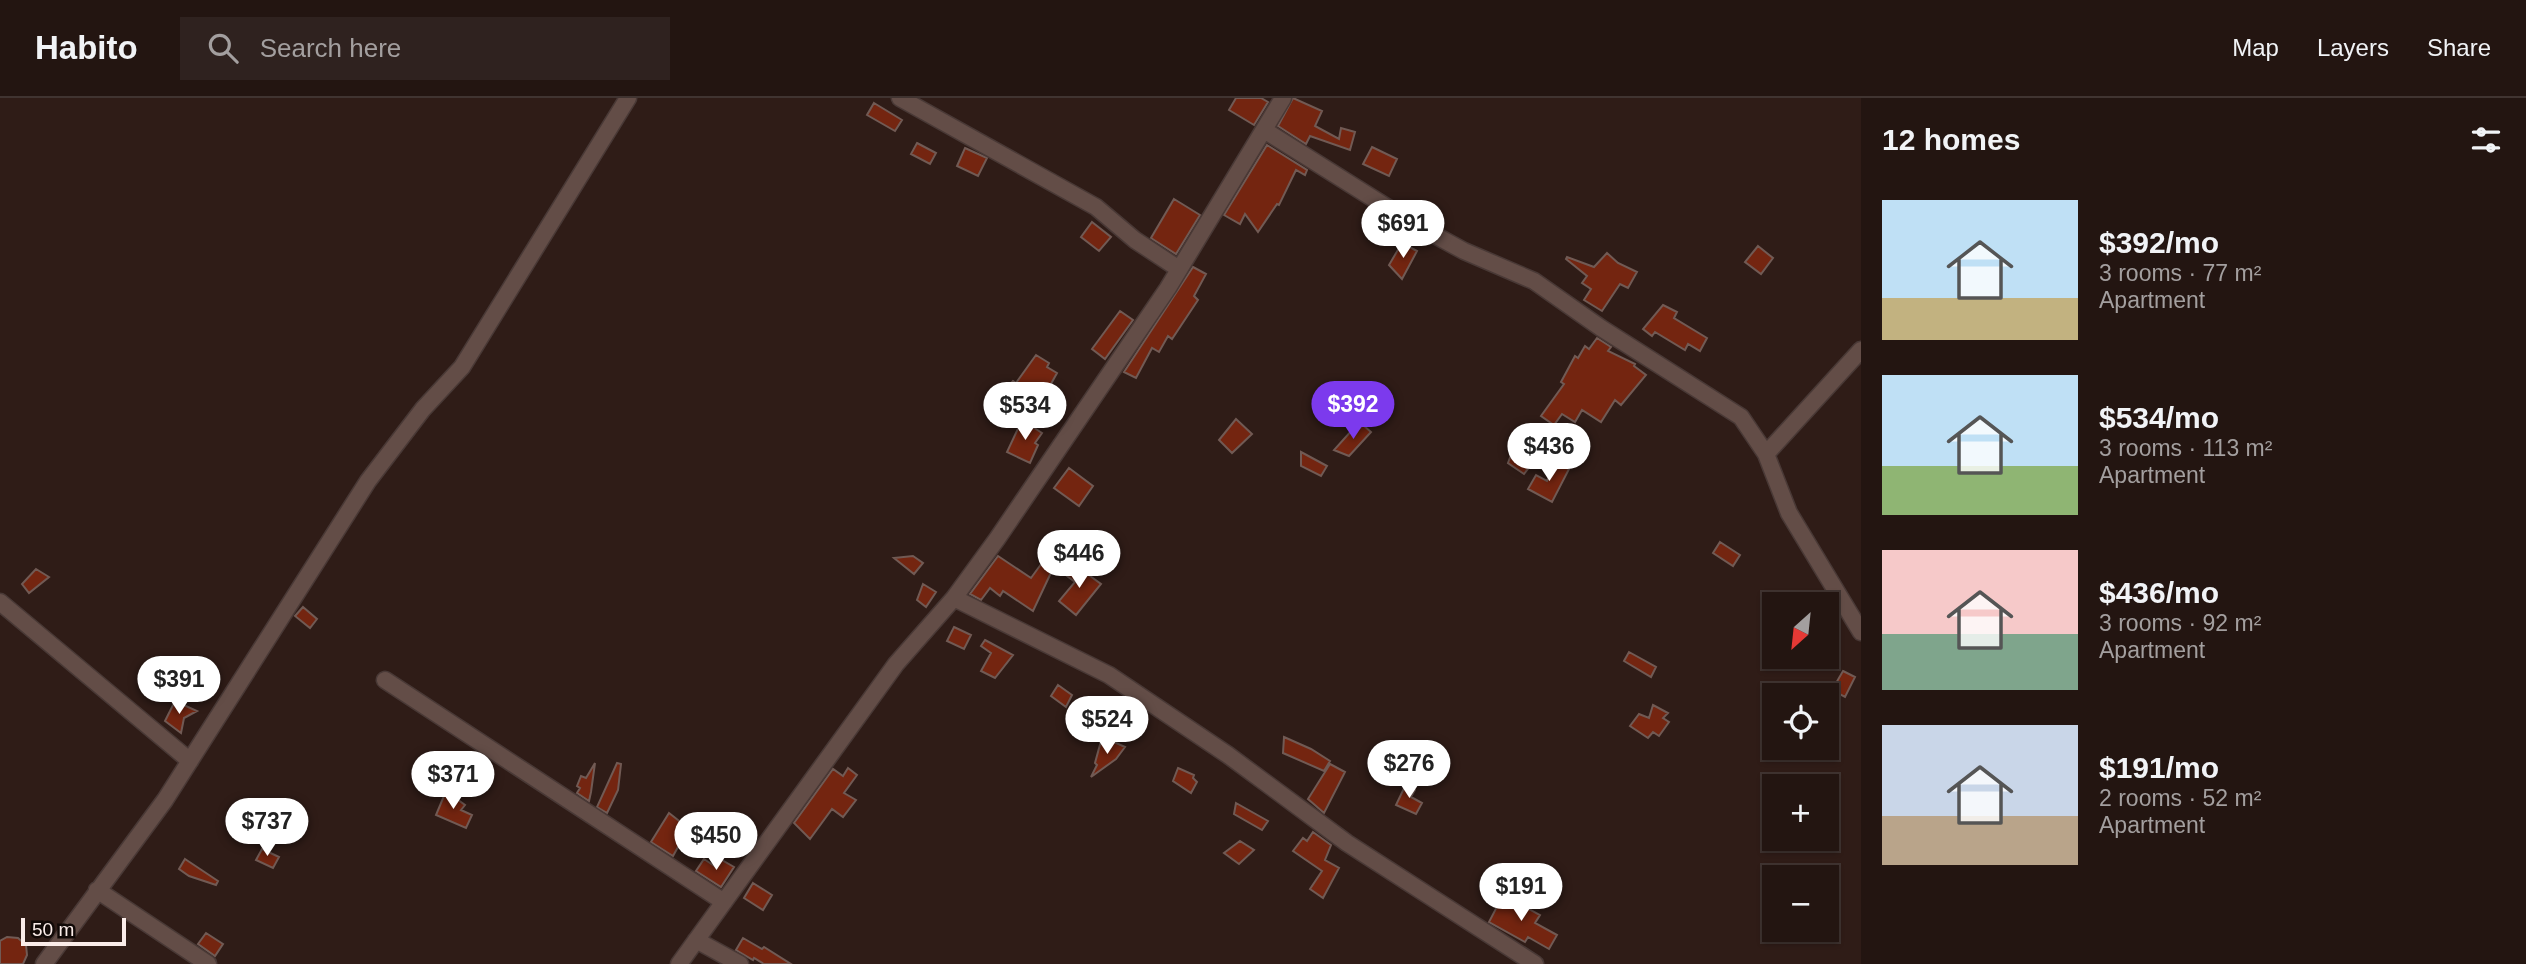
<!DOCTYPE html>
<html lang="en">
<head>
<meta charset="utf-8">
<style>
	:root { --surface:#231511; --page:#2f221f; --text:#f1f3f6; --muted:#a39f9f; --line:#403431; --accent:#7c3aed }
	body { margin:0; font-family:Helvetica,sans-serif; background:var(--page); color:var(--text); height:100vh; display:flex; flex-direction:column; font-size:26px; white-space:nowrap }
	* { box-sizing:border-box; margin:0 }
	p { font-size:23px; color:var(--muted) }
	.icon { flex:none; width:38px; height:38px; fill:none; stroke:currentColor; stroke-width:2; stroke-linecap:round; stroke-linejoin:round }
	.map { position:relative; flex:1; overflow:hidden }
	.drawer { display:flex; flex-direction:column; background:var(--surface); width:665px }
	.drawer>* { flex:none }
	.needle { width:46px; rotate:207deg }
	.buttons { position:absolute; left:1762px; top:494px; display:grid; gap:14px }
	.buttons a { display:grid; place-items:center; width:77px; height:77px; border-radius:0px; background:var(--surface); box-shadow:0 2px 5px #0004,0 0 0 2px var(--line); font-size:35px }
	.scale { position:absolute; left:21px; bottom:18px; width:105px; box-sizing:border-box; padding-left:7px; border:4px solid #faece9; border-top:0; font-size:19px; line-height:24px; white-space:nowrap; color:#faece9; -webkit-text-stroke:5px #110907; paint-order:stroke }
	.price { position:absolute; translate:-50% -60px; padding:0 16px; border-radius:24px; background:#fff; color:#222; font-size:23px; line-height:46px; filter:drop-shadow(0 2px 4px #0008) }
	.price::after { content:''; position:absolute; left:50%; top:42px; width:21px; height:16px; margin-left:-10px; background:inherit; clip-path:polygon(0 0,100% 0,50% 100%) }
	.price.current { background:var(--accent); color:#fff }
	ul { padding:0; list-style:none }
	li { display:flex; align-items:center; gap:21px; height:175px; padding:0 21px }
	li span { display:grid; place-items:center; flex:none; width:196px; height:140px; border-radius:0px; color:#555 }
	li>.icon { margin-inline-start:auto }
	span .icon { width:84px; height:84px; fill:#fffc; stroke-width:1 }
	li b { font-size:30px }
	h2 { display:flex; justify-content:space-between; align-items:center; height:84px; padding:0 21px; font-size:30px }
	header { display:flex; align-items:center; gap:42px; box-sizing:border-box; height:98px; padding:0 35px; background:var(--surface); border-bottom:2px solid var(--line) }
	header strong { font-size:33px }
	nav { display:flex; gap:38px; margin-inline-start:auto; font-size:24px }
	.search { width:490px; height:63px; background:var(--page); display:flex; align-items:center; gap:18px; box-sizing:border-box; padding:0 24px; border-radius:0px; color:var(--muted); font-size:26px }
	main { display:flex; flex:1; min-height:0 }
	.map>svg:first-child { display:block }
</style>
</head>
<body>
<header>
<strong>Habito</strong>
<div class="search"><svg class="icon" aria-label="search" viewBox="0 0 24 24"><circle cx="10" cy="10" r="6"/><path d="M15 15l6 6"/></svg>Search here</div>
<nav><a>Map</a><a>Layers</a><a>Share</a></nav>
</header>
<main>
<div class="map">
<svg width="1861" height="866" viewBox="0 0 1861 866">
	<rect width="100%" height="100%" fill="#2f1c17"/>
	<path fill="#742510" stroke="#715a54" stroke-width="2" d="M1236,0H1261L1268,4L1254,27L1229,12Z
		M1293,0L1322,13L1315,28L1339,41L1341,30L1355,34L1350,52L1310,38L1306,46L1278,28Z
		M874,5L902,22L895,33L867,17Z
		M917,45L936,55L930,66L911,56Z
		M1267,47L1307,72L1305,77L1296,72L1279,107L1277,106L1258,134L1245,116L1240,126L1224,117Z
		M1372,49L1397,61L1389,78L1363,66Z
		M965,50L987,60L978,78L957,68Z
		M1174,101L1200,117L1176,156L1151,140Z
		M1092,124L1111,139L1099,153L1081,139Z
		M1402,145L1417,153L1402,181L1389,167Z
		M1758,148L1773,160L1761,176L1745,164Z
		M1607,155L1618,165L1637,174L1628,190L1620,186L1602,213L1584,202L1591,191L1582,185L1587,178L1566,161L1567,159L1594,169Z
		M1193,169L1206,176L1194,198L1198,202L1172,241L1168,238L1159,254L1152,250L1136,280L1124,274Z
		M1663,207L1677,214L1674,220L1707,240L1700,253L1688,246L1685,252L1655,234L1652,238L1643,231Z
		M1120,213L1133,222L1105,261L1092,251Z
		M1597,240L1611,249L1608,253L1635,266L1634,268L1646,277L1621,307L1615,302L1601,324L1582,312L1575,324L1562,316L1554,327L1541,318L1564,286L1561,284L1575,258L1578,260L1585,248L1589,251Z
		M1036,257L1049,265L1047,269L1057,275L1033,318L999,298L1013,283L1016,285Z
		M1236,321L1252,336L1232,355L1219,342Z
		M1022,322L1042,335L1035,345L1038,347L1030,365L1007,354Z
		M1363,327L1371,334L1349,358L1334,352L1353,331L1356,334Z
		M1301,354L1327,368L1321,378L1301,368Z
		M1512,354L1531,367L1524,376L1508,365Z
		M1557,366L1569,371L1552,404L1528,391L1536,377L1547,383Z
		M1069,370L1093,388L1079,408L1054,390Z
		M1720,444L1740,457L1733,468L1713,455Z
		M913,458L923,465L914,476L894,460Z
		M998,458L1031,480L1047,458L1056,464L1033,513L1003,493L1000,498L990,490L981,502L970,496Z
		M1075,467L1101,486L1076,517L1059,503L1075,484L1067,478Z
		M36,471L49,479L29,495L22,486Z
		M923,486L936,494L926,509L917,502Z
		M303,509L317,521L310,530L295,518Z
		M954,529L971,537L964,551L947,543Z
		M985,542L1013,557L995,580L981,573L991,555L981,548Z
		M1629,554L1656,569L1651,579L1624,563Z
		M1843,573L1855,579L1845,599L1832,592Z
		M1058,587L1072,597L1066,609L1051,598Z
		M175,603L197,613L184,620L181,635L165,623Z
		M1653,607L1668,615L1663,620L1669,624L1659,638L1653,634L1648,640L1630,628L1639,616L1649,620Z
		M1284,639L1311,651L1330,663L1324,673L1283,655Z
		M1101,643L1108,652L1114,644L1125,649L1116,661L1091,679L1097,667L1095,665Z
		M433,657L451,670L433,695L423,688L425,678L422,676Z
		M595,665L591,694L589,703L577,695L580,690L577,688L581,678L586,680Z
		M617,665L621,666L618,692L607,715L597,709Z
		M1330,666L1345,674L1324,715L1308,701Z
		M848,670L857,677L844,695L856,702L843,719L832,711L810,741L794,725L833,671L843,678Z
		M1178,670L1194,677L1193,680L1197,684L1191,695L1173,683Z
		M1407,684L1415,692L1411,699L1422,705L1416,716L1396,707Z
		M446,693L465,707L461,712L472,717L466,730L436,717Z
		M1236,705L1268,723L1262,732L1234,716Z
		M669,715L692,733L687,742L683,740L673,758L651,744Z
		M1313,734L1331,747L1325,762L1339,770L1323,800L1310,791L1322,773L1293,753L1303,740L1307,743Z
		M1240,743L1254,752L1239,766L1224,755Z
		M262,751L279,759L273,770L256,762Z
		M185,761L218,783L216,787L189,778L179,771Z
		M704,761L716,769L720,761L734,769L721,789L696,773Z
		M753,785L772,797L763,812L744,800Z
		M1503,797L1540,817L1535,825L1557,837L1549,851L1528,839L1525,844L1489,824Z
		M206,835L223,846L215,858L198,846Z
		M7,839L18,840L26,847L27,857L23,866H0V843Z
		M743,840L762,851L764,849L791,866H764L754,860L753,862L736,852Z"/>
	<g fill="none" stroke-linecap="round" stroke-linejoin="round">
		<defs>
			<path id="minor" d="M900,0L1096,109L1135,142L1179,171
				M1264,32L1409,123L1464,153L1534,183L1601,230L1741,319L1766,356L1789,415L1861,534
				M1766,356L1861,252
				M954,500L1109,577L1228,657L1347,745L1535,866
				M0,504L190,663
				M385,582L724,804
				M97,792L208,866
				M696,842L740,866
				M44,866L165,702L368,383L423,311L462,269L628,0
				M679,866L896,566L954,500L997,441L1168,190L1283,0"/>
		</defs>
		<use href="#minor" stroke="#493936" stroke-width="19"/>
		<use href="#minor" stroke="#634d47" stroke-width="16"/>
	</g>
</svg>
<div class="buttons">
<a><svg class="needle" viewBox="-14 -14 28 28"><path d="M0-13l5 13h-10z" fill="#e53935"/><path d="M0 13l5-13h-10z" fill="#a39f9f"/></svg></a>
<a><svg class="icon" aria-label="locate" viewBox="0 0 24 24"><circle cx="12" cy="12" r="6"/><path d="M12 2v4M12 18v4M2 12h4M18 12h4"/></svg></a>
<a>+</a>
<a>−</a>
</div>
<div class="scale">50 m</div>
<b class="price" style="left:1403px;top:162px">$691</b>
<b class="price current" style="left:1353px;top:343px">$392</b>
<b class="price" style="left:1025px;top:344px">$534</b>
<b class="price" style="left:1549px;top:385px">$436</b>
<b class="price" style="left:1079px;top:492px">$446</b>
<b class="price" style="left:179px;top:618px">$391</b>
<b class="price" style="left:1107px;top:658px">$524</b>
<b class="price" style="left:1409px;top:702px">$276</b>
<b class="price" style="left:453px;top:713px">$371</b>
<b class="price" style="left:267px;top:760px">$737</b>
<b class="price" style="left:716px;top:774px">$450</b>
<b class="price" style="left:1521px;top:825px">$191</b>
</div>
<section class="drawer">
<h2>12 homes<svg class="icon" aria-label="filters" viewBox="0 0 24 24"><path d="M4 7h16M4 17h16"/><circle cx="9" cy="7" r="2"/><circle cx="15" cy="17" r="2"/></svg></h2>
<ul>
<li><span style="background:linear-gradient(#bfe0f5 70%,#c2b280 0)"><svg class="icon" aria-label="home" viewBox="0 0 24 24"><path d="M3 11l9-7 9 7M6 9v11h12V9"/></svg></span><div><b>$392/mo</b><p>3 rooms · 77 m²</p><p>Apartment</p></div></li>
<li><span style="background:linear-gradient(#bfe0f5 65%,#8fb573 0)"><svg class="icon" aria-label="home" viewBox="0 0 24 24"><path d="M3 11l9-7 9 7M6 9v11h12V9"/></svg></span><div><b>$534/mo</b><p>3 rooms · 113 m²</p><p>Apartment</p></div></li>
<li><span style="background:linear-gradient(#f6c9c9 60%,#7fa58c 0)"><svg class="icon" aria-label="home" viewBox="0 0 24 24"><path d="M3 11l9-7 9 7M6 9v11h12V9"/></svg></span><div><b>$436/mo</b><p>3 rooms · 92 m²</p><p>Apartment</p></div></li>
<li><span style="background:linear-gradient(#c9d6e8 65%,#b9a48a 0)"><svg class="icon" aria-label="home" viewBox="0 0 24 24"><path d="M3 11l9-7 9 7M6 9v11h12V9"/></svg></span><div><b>$191/mo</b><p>2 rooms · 52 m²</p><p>Apartment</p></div></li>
</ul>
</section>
</main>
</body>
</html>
